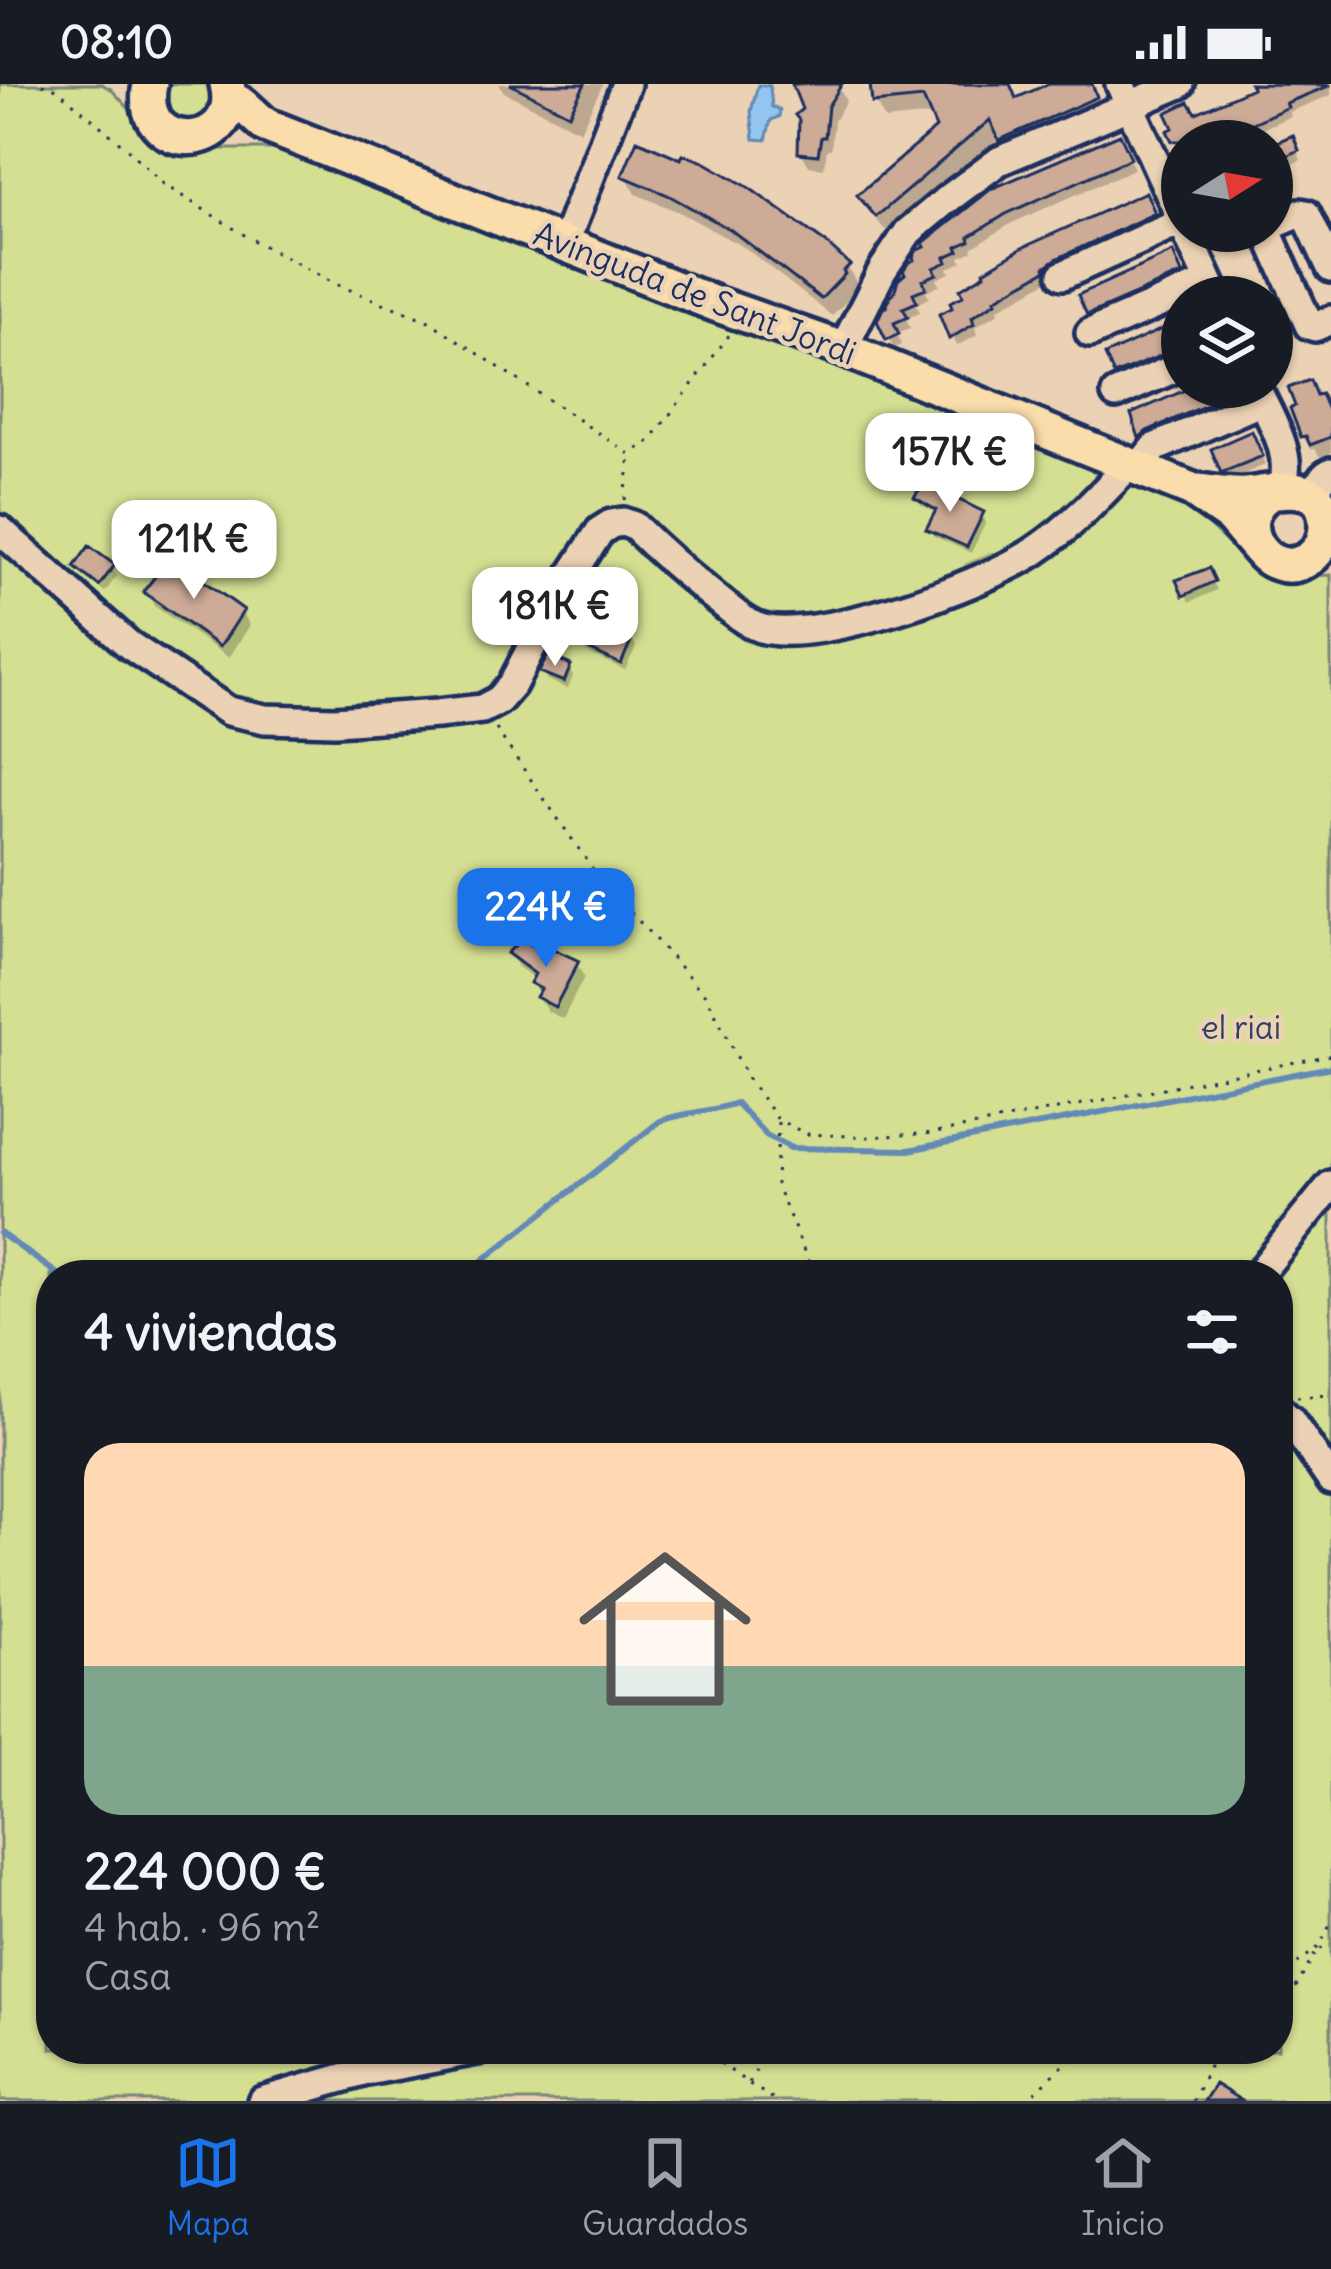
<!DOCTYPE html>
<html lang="es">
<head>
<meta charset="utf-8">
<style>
	:root { --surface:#171b24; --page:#242831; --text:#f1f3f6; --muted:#9ea1a6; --line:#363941; --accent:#1a73e8 }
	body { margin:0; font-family:Delius,sans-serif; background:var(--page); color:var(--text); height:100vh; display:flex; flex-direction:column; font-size:45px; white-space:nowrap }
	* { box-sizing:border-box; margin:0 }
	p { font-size:39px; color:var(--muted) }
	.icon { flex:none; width:66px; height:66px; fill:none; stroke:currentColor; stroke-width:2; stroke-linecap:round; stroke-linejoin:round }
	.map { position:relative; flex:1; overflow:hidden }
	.drawer { position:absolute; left:36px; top:1176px; width:1257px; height:804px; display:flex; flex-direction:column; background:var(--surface); border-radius:48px; box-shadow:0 3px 9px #0004 }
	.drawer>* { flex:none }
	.needle { width:78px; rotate:79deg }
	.buttons { position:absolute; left:1161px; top:36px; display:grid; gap:24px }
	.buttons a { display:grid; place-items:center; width:132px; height:132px; border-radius:50%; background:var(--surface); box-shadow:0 3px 9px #0004; font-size:60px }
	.price { position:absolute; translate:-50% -102px; padding:0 27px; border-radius:24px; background:#fff; color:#222; font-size:39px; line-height:78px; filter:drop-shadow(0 3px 6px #0008) }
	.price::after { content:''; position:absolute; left:50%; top:72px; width:36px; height:27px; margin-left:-18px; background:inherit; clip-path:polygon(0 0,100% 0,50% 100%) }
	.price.active { background:var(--accent); color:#fff }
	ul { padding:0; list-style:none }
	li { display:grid; align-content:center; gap:24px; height:636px; padding:0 48px }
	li+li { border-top:3px solid var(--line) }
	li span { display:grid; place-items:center; height:372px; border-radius:36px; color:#555 }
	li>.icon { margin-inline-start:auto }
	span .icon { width:216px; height:216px; fill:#fffc; stroke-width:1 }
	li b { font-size:51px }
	h2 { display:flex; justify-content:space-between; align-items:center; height:144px; padding:0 48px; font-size:51px }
	.status { display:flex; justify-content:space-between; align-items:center; height:84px; padding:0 60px; background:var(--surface); direction:ltr }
	.status svg { height:33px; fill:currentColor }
	.tabs { display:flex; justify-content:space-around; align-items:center; height:168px; border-top:3px solid var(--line); background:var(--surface); font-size:33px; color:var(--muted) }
	.tabs a { display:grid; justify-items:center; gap:6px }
	.tabs .active { color:var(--accent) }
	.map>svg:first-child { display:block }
</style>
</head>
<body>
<div class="status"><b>08:10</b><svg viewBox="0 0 49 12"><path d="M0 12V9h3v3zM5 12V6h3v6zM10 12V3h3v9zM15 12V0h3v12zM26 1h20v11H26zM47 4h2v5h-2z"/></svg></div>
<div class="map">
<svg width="1331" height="2017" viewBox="0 0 1331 2017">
	<rect width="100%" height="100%" fill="#ecd2b4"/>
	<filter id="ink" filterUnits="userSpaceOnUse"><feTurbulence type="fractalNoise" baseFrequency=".00833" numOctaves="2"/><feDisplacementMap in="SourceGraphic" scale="24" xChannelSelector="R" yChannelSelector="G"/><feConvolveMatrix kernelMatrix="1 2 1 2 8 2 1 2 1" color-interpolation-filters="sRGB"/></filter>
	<g filter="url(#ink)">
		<path fill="#d4df92" stroke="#788778" stroke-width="3" fill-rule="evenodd" d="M0,0H101L111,5L166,65H279L1183,418L1265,494L1331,491V2017H0ZM51,1191H1278V1965H51Z
			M167,0H210C228,50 150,49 167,0Z"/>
		<path fill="#93c5f0" stroke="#6389b6" stroke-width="3" d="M758,1L770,2L772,23L780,26L779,33L771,36L766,56L754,55L751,27Z"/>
		<path fill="#0003" d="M499,0H603L580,47L504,8Z
			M795,0H832L839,4L846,17L834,37L831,65H827L824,84L809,82L801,68L805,26Z
			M873,0H1010L1017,17L1092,0L1105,32L1012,72L1001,54L888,149L871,130L861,111L939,45L934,31L885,36L875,18Z
			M1254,0H1331V11L1289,28L1291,32L1253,49L1257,57H1233L1231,52L1219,57H1182V69L1172,48L1195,33L1256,6Z
			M1124,64L1134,85L1012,139L972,164L973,167L960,173L962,178L948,184L950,189L937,195L940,201L926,207L929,214L916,220L920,228L906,234L910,244L897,249L902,261L894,264L889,255L911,181Z
			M1272,64H1296L1301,76L1272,89Z
			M626,92L847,182L858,201L852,207L853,210L832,232L745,164L681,129L636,110Z
			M1272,95L1284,122L1272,128Z
			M1150,121L1158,140L1061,184L1048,194L1049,196L998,225L999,229L975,243L977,251L957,262L943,232Z
			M1176,180L1185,199L1094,238L1089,230Z
			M1182,239V272L1121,298L1116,290Z
			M1199,303H1231L1239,321L1148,363L1134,332Z
			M1331,312V369L1320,373L1315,365L1311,366L1303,352L1317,313Z
			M1256,359L1265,381L1229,396L1224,387Z
			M918,413L982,431L986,438L971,469L934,452L929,445L937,429L922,421Z
			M990,468H993L998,477L969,490L964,480Z
			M77,483H112L117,492L105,508L82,491Z
			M1208,487L1217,506L1190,518L1180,498Z
			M147,508L242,528L250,541L229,574L154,522Z
			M631,554L636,563L625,586L588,569L583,561Z
			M569,584L573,592L568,605L547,596L543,588Z
			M511,870L577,880L584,893L563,935L547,927L533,899L535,895L518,883Z"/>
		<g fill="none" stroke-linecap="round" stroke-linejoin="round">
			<path stroke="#6389b6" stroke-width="6" d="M0,1149L59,1191
				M464,1191L660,1037C685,1028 711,1028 736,1019L766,1051L791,1064L909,1066L1331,983"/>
		</g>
		<path fill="#cdab97" stroke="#1b2f5e" stroke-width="3" d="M510,0H585L569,30Z
			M792,0H842L828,22L825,53H821L818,71L798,69L799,36L795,31L802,25Z
			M870,0H1010L1016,14L1048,0H1092L1097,13L999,56L990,36L876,133L857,111L936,44L923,14L872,19Z
			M1250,0L1331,1L1286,19L1288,23L1251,40L1255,50L1240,57H1233L1224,44L1195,57H1172L1167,47L1173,44L1166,29L1189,18L1196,29L1252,4Z
			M1120,50L1131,74L1006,130L969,153L970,157L957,163L959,167L945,173L947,178L934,184L937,190L923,196L926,204L913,209L917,218L903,224L908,233L894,239L899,250L886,256L877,237L883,224L887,223L886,220L895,206L898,196L905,190L903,187L909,178L914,176L913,173L917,166L925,163L923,159L991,105Z
			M1293,51L1299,66L1272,78V60Z
			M637,56L681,75L683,70L704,78L748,103L826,159L850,181L843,187L845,190L821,215L731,146L668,111L622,92Z
			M1146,108L1155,129L1056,175L1045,183L1046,186L995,215L996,218L972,233L974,240L949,255L939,230L952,224L950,218L963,212L960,205L985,190L984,187L1022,164Z
			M1173,168L1182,190L1087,231L1078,211Z
			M1182,236V263L1114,291L1105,271Z
			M1310,296L1316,311L1321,310L1331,333V353L1310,361L1306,352L1301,353L1290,324L1295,322L1288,304Z
			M1192,303H1238L1239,307L1147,347L1139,354L1131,330Z
			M1252,347L1263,372L1221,389L1211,365Z
			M924,399L984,428L967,463L926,445L936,426L914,413Z
			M89,462L115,481L99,502L74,483Z
			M170,473L244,526L220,563L143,508Z
			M1209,484L1215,497L1183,512L1176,496Z
			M592,534L633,552L621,580L580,561Z
			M548,571L571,581L564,598L539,588Z
			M523,854L542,870L549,863L579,877L555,923L536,913L541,905L530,899L535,890L507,869Z
			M1215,2000L1242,2017H1204Z"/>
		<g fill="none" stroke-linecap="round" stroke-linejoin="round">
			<defs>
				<path id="minor" d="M1272,141L1300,129L1306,130L1331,184
					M1186,147L1216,213
					M1267,147L1309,241L1315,243L1331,236
					M564,160L626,0
					M1063,191L1182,137L1120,0
					M1090,249L1209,198
					M843,265L882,187L908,148L945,117L999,77L1180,0
					M1256,303C1269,333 1296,372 1281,405
					M1116,310L1182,281
					M1138,384L1154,364L1262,317
					M1320,422C1315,408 1317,395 1331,388
					M0,446L129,561L228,627L265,635L335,637L437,630L482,625L499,616L512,601L558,512L600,447L611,440L623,438L634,442C660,468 688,492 717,515C729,524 741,536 755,542C807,566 988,499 1035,467C1071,443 1101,411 1130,380
					M1258,1191L1331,1101
					M1278,1325L1290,1336L1331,1396
					M262,2017L367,1987L482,1965"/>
				<path id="major" d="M150,0C135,74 244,69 227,0
					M230,14L243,21L265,41L715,220L843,265L1192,406L1231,433L1259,466
					M1200,407C1215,409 1230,412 1246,411C1276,408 1326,392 1326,442C1326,454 1320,467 1310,474C1266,504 1221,431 1276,406"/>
			</defs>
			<use href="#minor" stroke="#1b2f5e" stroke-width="36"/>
			<use href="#major" stroke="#1b2f5e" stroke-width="42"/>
			<path stroke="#1b2f5e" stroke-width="3" stroke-dasharray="3 9" stroke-linecap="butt" d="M42,0L57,5L131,68L163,100L246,152L335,200L429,237L630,370L650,357L730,250
				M625,416L630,372
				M496,645L594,787L707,913L749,997L778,1036L807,1050L869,1053L936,1049L1331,971
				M778,1038L776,1100L814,1191
				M1297,1313L1331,1311
				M1278,1894L1319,1863L1331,1838
				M1278,1935L1319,1863L1331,1870
				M701,1965L749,2000L777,2017
				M1192,1965L1212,1976L1219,1965
				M749,1999L768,1965
				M1026,2017L1065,1980L1090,1965
				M1193,2017L1212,1976L1246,1965"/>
			<use href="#minor" stroke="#ecd2b4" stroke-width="27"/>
			<use href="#major" stroke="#faddab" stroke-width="33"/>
		</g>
	</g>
	<g text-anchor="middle" stroke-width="9" stroke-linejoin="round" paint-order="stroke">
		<g font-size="33" fill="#1b2f5e" stroke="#ecd2b4">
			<text transform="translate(695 209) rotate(21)" y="12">Avinguda de Sant Jordi</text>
		</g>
		<g font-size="33" fill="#2e4163" stroke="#ecd2b4">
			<text x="1241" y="955">el riai</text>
		</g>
	</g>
</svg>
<div class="buttons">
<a><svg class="needle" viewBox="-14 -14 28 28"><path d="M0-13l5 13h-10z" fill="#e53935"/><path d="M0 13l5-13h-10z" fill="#9ea1a6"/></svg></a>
<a><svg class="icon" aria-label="layers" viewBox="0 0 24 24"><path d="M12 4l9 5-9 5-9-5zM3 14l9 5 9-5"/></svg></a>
</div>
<b class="price" style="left:950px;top:431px">157K €</b>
<b class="price" style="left:194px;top:518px">121K €</b>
<b class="price" style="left:555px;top:585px">181K €</b>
<b class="price active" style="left:546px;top:886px">224K €</b>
<section class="drawer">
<h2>4 viviendas<svg class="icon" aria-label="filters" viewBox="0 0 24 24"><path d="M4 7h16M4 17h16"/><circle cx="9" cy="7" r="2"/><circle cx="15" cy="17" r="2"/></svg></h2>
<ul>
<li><span style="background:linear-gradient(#ffd9b3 60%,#7fa58c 0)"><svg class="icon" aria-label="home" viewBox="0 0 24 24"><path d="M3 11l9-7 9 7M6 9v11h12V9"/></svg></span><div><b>224 000 €</b><p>4 hab. · 96 m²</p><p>Casa</p></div></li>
</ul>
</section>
</div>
<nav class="tabs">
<a class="active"><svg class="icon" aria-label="map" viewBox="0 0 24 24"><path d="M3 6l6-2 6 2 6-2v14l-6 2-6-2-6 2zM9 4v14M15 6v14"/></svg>Mapa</a>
<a><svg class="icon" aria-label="saved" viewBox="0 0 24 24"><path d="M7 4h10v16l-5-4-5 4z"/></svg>Guardados</a>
<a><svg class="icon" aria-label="home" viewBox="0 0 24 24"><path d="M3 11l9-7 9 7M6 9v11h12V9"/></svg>Inicio</a>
</nav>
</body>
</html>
